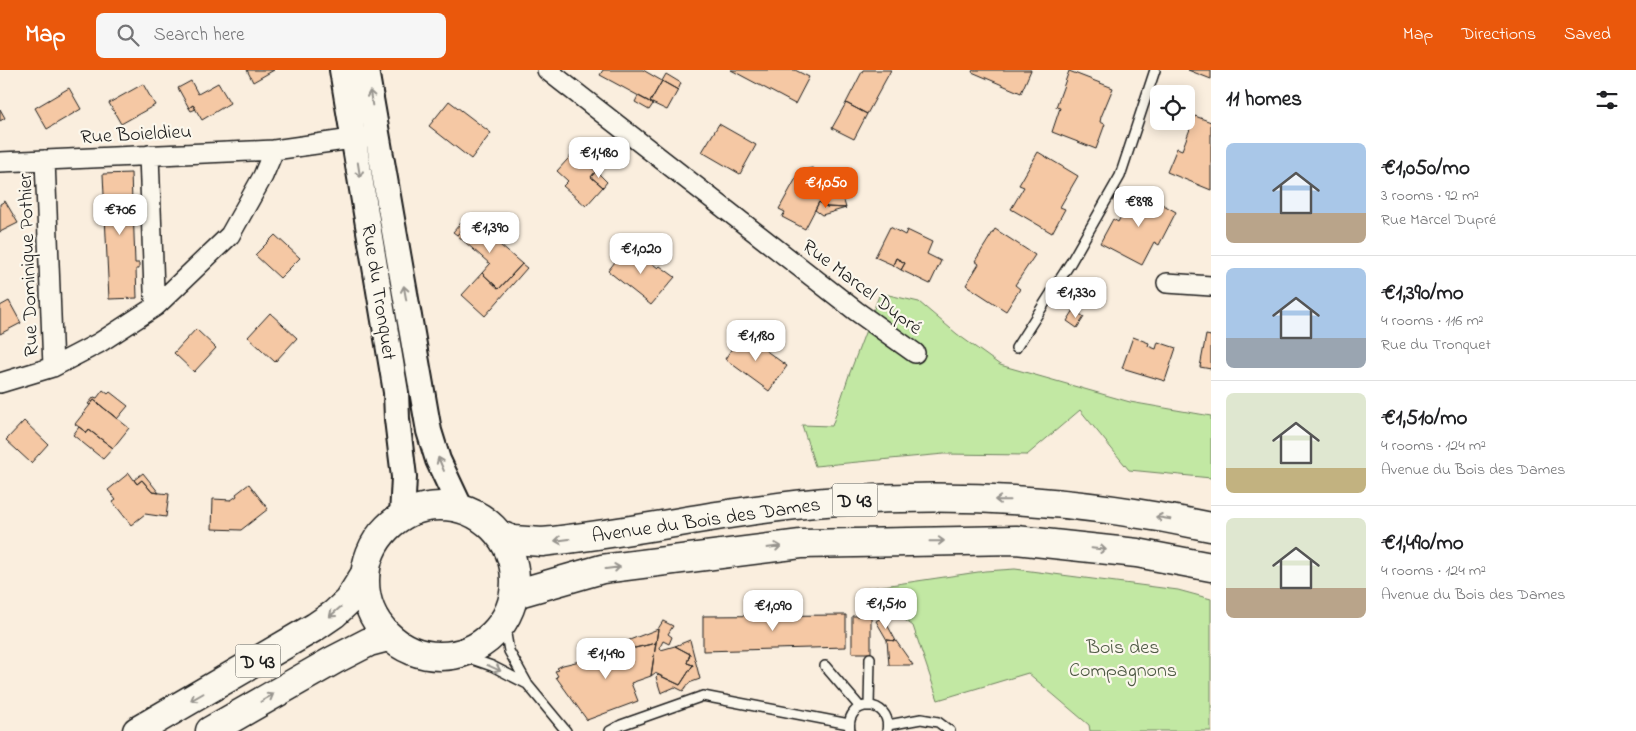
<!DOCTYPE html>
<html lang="en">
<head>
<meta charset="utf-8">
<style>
	:root { --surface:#fff; --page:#f6f6f6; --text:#202124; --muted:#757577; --line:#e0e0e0; --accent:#ea580c }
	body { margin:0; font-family:"Indie Flower",sans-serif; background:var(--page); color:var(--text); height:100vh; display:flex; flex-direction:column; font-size:19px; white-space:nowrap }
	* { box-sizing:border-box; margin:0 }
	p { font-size:16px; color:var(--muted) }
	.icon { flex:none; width:28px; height:28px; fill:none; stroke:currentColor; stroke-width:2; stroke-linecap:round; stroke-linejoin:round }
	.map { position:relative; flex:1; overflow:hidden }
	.details { display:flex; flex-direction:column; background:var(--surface); width:425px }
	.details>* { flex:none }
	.controls { position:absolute; left:1150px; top:15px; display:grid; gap:10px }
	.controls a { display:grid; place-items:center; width:45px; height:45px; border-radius:8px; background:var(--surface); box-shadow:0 2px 12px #0003; font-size:25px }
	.price { position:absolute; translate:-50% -42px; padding:0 11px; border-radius:10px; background:#fff; color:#222; font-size:16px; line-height:32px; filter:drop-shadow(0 1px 2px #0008) }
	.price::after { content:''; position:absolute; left:50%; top:30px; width:15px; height:11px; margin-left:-8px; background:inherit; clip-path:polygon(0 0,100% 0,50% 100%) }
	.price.selected { background:var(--accent); color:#fff }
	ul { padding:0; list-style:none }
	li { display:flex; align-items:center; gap:15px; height:125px; padding:0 15px }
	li+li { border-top:1px solid var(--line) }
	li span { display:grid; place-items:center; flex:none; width:140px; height:100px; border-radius:8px; color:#555 }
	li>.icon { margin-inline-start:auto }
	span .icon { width:60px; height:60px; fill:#fffc; stroke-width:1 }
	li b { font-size:21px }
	h2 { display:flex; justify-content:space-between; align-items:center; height:60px; padding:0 15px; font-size:21px }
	header { display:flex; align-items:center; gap:30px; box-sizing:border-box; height:70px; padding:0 25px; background:var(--accent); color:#fff }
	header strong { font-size:24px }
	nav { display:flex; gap:28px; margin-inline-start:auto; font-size:18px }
	.search { width:350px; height:45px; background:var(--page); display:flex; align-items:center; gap:12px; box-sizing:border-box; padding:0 18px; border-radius:8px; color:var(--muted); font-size:19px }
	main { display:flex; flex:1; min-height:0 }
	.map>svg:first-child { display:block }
</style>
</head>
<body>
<header>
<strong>Map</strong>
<div class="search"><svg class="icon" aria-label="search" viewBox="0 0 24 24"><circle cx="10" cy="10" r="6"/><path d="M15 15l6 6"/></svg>Search here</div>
<nav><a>Map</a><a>Directions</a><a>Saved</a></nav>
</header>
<main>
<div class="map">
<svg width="1211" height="661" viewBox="0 0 1211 661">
	<rect width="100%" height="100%" fill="#faeede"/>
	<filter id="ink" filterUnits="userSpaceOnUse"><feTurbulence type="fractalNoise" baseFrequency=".02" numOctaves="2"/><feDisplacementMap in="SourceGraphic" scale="10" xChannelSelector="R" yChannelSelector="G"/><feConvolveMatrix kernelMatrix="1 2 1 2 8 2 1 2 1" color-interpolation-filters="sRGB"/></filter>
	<g filter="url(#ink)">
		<path fill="#c2e8a3" stroke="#6f8260" d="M880,223L919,232L957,264L1000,295L1130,332L1211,346V408L1129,400L1080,340L1027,385L944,384L815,396L802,355L832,356L849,305Z
			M1015,499L1178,520L1211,529V661H1090L1089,655L1028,603L938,630L913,556L863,519L985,501Z"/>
		<path fill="#f5c8a4" stroke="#1c1c1c" d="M247,0H274L253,12Z
			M603,0H643L662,11L650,32L600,5Z
			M731,0H795L809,7L795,34Z
			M863,0H891L867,44L846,33Z
			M973,0H1031L1021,23L972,2Z
			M1188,0H1211V9Z
			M1069,1L1113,18L1101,47L1100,52L1105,54L1096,79L1052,62L1060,38L1056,37Z
			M666,4L681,13L678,20L662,11Z
			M191,11L198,24L218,13L230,33L202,50L193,35L189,38L178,18Z
			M662,11L678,20L667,40L650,32Z
			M143,14L155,35L121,54L109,33Z
			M69,18L81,39L47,59L35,38Z
			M638,26L653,34L649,40L635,32Z
			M449,31L491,63L471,89L429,56Z
			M846,33L867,44L854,69L832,58Z
			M193,35L196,39L191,41L189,38Z
			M0,39L5,48L0,51Z
			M1195,46L1211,52V120L1167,102L1177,78L1182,80Z
			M719,54L756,75L740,104L702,82Z
			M577,79L592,92L589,96L596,101L591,107L603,117L586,136L563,116L568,111L557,101Z
			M1038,82L1078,106L1060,137L1065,139L1052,163L1011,139L1024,117L1019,115Z
			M812,98L825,105L836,102L846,138L827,137L819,132L805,159L782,147L785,142L779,139L800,101Z
			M596,101L607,112L603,117L591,107Z
			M131,103L132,132H138L136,137H133L135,193H139V199H136L137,228L109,229L103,104Z
			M1135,119L1176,142L1159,175L1154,172L1142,195L1100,173L1113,149L1118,152Z
			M5,131L18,153L0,162V134Z
			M819,132L827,137L846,138L822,145L815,140Z
			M467,146L471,150L457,165L453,162Z
			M471,150L522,194L499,219L482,203L490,194L457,165Z
			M890,157L905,165L907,160L932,172L927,184L941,191L930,214L901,200L905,193L896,188L893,195L875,187Z
			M995,159L1035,185L1015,215L1020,219L1006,241L966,215L979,194L975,191Z
			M275,165L300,188L280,208L255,185Z
			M628,175L658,198L660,196L675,207L651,235L608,201Z
			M896,188L905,193L901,200L893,195Z
			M522,194L527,198L485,246L462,225L482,203L499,219Z
			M9,231L21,253L0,264V236Z
			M1074,240L1084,247L1077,258L1067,251Z
			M270,243L297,268L275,292L248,267Z
			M196,259L216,278L194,302L174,283Z
			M742,263L787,296L769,321L725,289Z
			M1206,265L1211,266V299L1200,297Z
			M1133,267L1149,273L1148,276L1156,279L1158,272L1176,278L1165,311L1122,298Z
			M103,320L108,324L110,322L128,336L117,349L94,330L90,335L88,334L94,327L97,328Z
			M94,330L129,358L113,378L89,360L87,363L75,354Z
			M24,351L48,374L31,393L6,370Z
			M79,357L87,363L89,360L113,378L103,389L73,365Z
			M129,403L137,414L142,410L152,422L169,424L166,447L145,444L131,455L113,432L116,430L108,420Z
			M143,403L159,423L152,422L142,410L137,414L134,410Z
			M249,414L268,439L241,460L212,459L213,429L231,430L237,426L236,424Z
			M846,545V577L703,581V546Z
			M852,546H871V583H852Z
			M883,547L896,571L887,570L876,551Z
			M663,551L673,556L668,564L672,567L669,574L663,571L660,577L661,580L675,576L690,584L687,593L693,595L680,615L655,603L651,606L658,559Z
			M658,559L656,573L584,590L583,588Z
			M690,570L700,609L689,613L683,621L675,617L661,623L656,607L658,605L680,615L693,595L687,593L690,584L675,576Z
			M887,570L896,571L913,595H889Z
			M656,573L651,606L631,613L638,631L587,650L556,607L558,606L555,601L559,600L557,598L563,595Z"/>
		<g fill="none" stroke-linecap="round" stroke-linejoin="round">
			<defs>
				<path id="service" d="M1016,278L1071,192L1120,106L1155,0
					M504,553L509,581L528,615L566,661
					M460,585L492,596L527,614
					M825,596L860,637
					M869,636L870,588
					M888,655L921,649L938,652L950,661
					M610,661L621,655L703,626L849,654
					M850,661C844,627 893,628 887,661"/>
				<path id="minor" d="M547,0L856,241L915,283
					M149,85L154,220L156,236
					M45,90L53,297
					M0,92L274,80
					M1167,213L1211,216
					M0,313L53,297L99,273L156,236L230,165L263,106L274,80L366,67"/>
				<path id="tertiary" d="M342,0L396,322L397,349L404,407L402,446
					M366,0L429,361L438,390L461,439"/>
				<path id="primary" d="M365 511a75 75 0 1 1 150 0a75 75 0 1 1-150 0Z"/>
				<path id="trunk" d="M500,465L513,470L542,472C641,462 739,438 838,431C962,422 1089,431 1211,457
					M515,524L602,499L801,474L1016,470L1137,483L1211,497
					M137,661L315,557L334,544L348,531L365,504
					M210,661L334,590L369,572L388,567"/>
			</defs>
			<use href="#service" stroke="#1c1c1c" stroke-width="12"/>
			<use href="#minor" stroke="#1c1c1c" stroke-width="22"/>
			<use href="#tertiary" stroke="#1c1c1c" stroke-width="28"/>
			<use href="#primary" stroke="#1c1c1c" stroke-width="31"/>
			<use href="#trunk" stroke="#1c1c1c" stroke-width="31"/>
			<use href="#service" stroke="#fbf7ec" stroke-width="9"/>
			<use href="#minor" stroke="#fbf7ec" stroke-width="19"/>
			<use href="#tertiary" stroke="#fbf7ec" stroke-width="24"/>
			<use href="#primary" stroke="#fbf7ec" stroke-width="28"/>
			<use href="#trunk" stroke="#fbf7ec" stroke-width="28"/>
		</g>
		<defs><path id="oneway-shaft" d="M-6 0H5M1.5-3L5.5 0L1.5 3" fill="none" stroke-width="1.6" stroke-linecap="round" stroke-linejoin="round" transform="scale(1.25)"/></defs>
		<g stroke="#97948e">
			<use href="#oneway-shaft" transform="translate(371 28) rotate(-100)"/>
			<use href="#oneway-shaft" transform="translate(359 100) rotate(81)"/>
			<use href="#oneway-shaft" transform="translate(405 223) rotate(-100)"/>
			<use href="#oneway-shaft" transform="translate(441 394) rotate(-113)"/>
			<use href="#oneway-shaft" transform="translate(1002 430) rotate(-179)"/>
			<use href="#oneway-shaft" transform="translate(1163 448) rotate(-171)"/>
			<use href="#oneway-shaft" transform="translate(562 470) rotate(173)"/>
			<use href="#oneway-shaft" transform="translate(937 471) rotate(-1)"/>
			<use href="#oneway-shaft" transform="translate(774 477) rotate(-7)"/>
			<use href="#oneway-shaft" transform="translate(1099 479) rotate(6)"/>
			<use href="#oneway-shaft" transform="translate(613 498) rotate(-7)"/>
			<use href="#oneway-shaft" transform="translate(335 542) rotate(139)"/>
			<use href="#oneway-shaft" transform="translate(494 598) rotate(24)"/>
			<use href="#oneway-shaft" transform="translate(197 627) rotate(150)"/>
			<use href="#oneway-shaft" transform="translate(267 628) rotate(-30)"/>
		</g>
	</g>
	<g text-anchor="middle" stroke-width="4.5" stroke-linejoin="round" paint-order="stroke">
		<g fill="#fbf7ec" stroke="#5f5e5a" stroke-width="1">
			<rect x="832.5" y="413.5" width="45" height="33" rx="4"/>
			<rect x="235.5" y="574.5" width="45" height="33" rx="4"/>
		</g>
		<g font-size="19" font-weight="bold" fill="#1c1c1c">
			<text x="855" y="437">D 43</text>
			<text x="258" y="598">D 43</text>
		</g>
		<g font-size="20" fill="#1c1c1c" stroke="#fbf7ec">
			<text transform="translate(136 63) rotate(-3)" y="7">Rue Boieldieu</text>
			<text transform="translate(27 195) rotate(-92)" y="7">Rue Dominique Pothier</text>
			<text transform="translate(863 216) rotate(37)" y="7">Rue Marcel Dupré</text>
			<text transform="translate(380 222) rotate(81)" y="7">Rue du Tronquet</text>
			<text transform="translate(706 449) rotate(-8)" y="7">Avenue du Bois des Dames</text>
		</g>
		<g font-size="20" fill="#4e5944" stroke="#fbf7ec">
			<text x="1123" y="583">Bois des<tspan x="1123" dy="23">Compagnons</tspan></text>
		</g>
	</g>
</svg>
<div class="controls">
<a><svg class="icon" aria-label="locate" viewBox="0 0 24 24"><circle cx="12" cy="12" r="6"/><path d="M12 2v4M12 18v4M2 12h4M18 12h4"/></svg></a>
</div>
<b class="price" style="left:599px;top:109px">€1,480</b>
<b class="price selected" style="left:826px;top:139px">€1,050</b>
<b class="price" style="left:1139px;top:158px">€898</b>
<b class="price" style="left:120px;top:166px">€706</b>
<b class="price" style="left:490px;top:184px">€1,390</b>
<b class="price" style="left:641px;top:205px">€1,020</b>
<b class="price" style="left:1076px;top:249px">€1,330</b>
<b class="price" style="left:756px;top:292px">€1,180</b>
<b class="price" style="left:886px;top:560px">€1,510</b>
<b class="price" style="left:773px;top:562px">€1,090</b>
<b class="price" style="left:606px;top:610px">€1,490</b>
</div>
<section class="details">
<h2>11 homes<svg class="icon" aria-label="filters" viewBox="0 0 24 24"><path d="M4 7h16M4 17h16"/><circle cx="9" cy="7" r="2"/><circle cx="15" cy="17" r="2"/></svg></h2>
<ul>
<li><span style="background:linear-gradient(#a9c7e8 70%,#b9a48a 0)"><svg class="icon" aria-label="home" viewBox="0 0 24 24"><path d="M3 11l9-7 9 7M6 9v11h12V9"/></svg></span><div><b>€1,050/mo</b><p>3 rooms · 92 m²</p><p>Rue Marcel Dupré</p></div></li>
<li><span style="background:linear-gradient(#a9c7e8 70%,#9aa5b1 0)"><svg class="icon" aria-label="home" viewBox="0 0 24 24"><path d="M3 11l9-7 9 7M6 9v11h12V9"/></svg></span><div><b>€1,390/mo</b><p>4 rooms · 116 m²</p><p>Rue du Tronquet</p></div></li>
<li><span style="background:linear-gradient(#dfe7d0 75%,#c2b280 0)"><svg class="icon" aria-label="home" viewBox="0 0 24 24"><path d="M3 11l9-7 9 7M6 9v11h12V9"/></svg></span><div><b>€1,510/mo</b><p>4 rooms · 124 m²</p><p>Avenue du Bois des Dames</p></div></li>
<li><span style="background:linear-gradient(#dfe7d0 70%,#b9a48a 0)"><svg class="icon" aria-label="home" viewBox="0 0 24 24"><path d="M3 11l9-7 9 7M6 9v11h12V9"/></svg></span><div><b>€1,490/mo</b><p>4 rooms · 124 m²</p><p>Avenue du Bois des Dames</p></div></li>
</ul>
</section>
</main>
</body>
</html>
